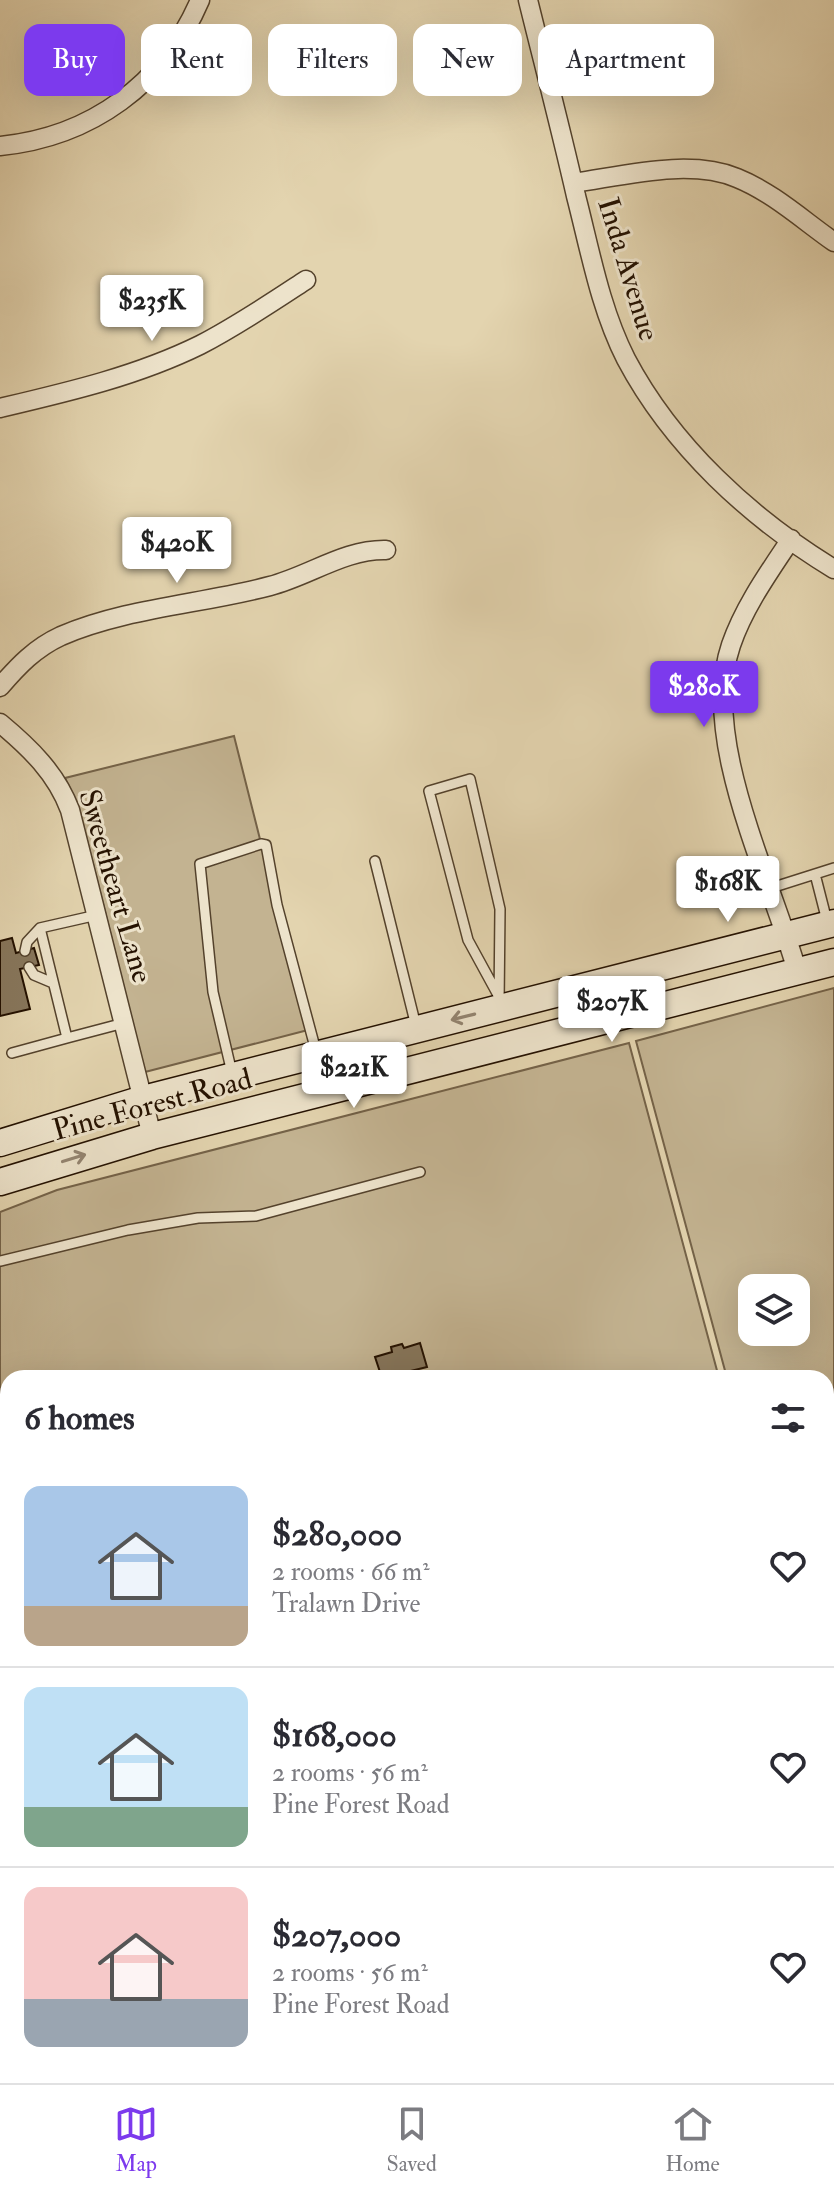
<!DOCTYPE html>
<html lang="en">
<head>
<meta charset="utf-8">
<style>
	:root { --surface:#fff; --page:#f2f2f3; --text:#2b2b33; --muted:#7c7c81; --line:#e1e1e2; --accent:#7c3aed }
	body { margin:0; font-family:"IM FELL Double Pica",serif; background:var(--page); color:var(--text); height:100vh; display:flex; flex-direction:column; font-size:30px; white-space:nowrap }
	* { box-sizing:border-box; margin:0 }
	p { font-size:26px; color:var(--muted) }
	.icon { flex:none; width:44px; height:44px; fill:none; stroke:currentColor; stroke-width:2; stroke-linecap:round; stroke-linejoin:round }
	.map { position:relative; flex:1; overflow:hidden }
	.sheet { position:absolute; left:0px; top:1370px; width:834px; height:714px; display:flex; flex-direction:column; background:var(--surface); border-radius:24px 24px 0 0; box-shadow:0 8px 32px #0002 }
	.sheet>* { flex:none }
	.top-card { position:absolute; left:24px; top:24px; width:786px; height:72px; display:flex; gap:16px }
	.controls { position:absolute; left:738px; top:1274px; display:grid; gap:16px }
	.controls a { display:grid; place-items:center; width:72px; height:72px; border-radius:16px; background:var(--surface); box-shadow:0 8px 32px #0002; font-size:40px }
	.price { position:absolute; translate:-50% -68px; padding:0 18px; border-radius:8px; background:#fff; color:#222; font-size:26px; line-height:52px; filter:drop-shadow(0 2px 4px #0008) }
	.price::after { content:''; position:absolute; left:50%; top:48px; width:24px; height:18px; margin-left:-12px; background:inherit; clip-path:polygon(0 0,100% 0,50% 100%) }
	.price.on { background:var(--accent); color:#fff }
	ul { padding:0; list-style:none }
	li { display:flex; align-items:center; gap:24px; height:200px; padding:0 24px }
	li+li { border-top:2px solid var(--line) }
	li span { display:grid; place-items:center; flex:none; width:224px; height:160px; border-radius:16px; color:#555 }
	li>.icon { margin-inline-start:auto }
	span .icon { width:96px; height:96px; fill:#fffc; stroke-width:1 }
	li b { font-size:34px }
	h2 { display:flex; justify-content:space-between; align-items:center; height:96px; padding:0 24px; font-size:34px }
	.tag { padding:0 28px; border-radius:16px; background:var(--surface); box-shadow:0 8px 32px #0002; font-size:28px; line-height:72px }
	.tag.on { background:var(--accent); color:#fff }
	.menu { display:flex; justify-content:space-around; align-items:center; height:112px; border-top:2px solid var(--line); background:var(--surface); font-size:22px; color:var(--muted) }
	.menu a { display:grid; justify-items:center; gap:4px }
	.menu .on { color:var(--accent) }
	.map>svg:first-child { display:block }
</style>
</head>
<body>
<div class="map">
<svg width="834" height="2083" viewBox="0 0 834 2083">
	<rect width="100%" height="100%" fill="#e3d4af"/>
	<filter id="stains"><feTurbulence type="fractalNoise" baseFrequency=".0025" numOctaves="4"/><feColorMatrix values="0 0 0 0 .2 0 0 0 0 .09 0 0 0 0 .02 0 0 0 .5 -.17"/></filter>
	<radialGradient id="worn" r=".72"><stop offset=".6" stop-color="#630" stop-opacity="0"/><stop offset="1" stop-color="#630" stop-opacity=".3"/></radialGradient>
	<path fill="#c3b391" stroke="#746248" stroke-width="2" fill-rule="evenodd" d="M234,736L308,1030L145,1072L79,808L65,778Z
		M834,988V1777L826,1748V1378H727L636,1041ZM752,1288H796V1332H752Z
		M629,1043L719,1378H8V2076H404L406,2083H0V1212L57,1190Z
		M826,1777L834,1807V1922L826,1924Z
		M834,1933V2083H416L414,2076H826V1935Z"/>
	<path fill="#87765b" stroke="#241100" stroke-width="2" d="M12,938L16,953L34,948L39,965L20,969L30,1009L0,1016V941Z
		M420,1343L427,1367L382,1378L375,1357L392,1352L391,1347L402,1344L404,1348Z
		M834,1973V2062L826,2064V1976Z"/>
	<g fill="none" stroke-linecap="round" stroke-linejoin="round">
		<defs>
			<path id="lane" d="M375,861L416,1026
				M815,874L827,921
				M771,888L834,868
				M97,915L40,928L67,1038L124,1023
				M25,951L27,942L40,928
				M29,967L34,975L53,983
				M498,995L468,940L429,791L470,779L500,909L499,1004
				M12,1053L67,1038
				M232,1073L213,992L200,864L261,844L266,845L277,905L316,1051
				M1,1261L128,1230L198,1218L256,1216L420,1172"/>
			<path id="street" d="M528,0C544,65 561,130 576,196C590,250 600,308 626,359C672,446 750,518 834,569
				M0,146C91,137 164,84 200,0
				M573,183C623,176 689,158 737,178C772,192 804,221 834,242
				M0,408C68,392 137,376 200,345C237,326 271,303 306,280
				M791,539C769,572 744,607 731,645C699,739 771,878 797,971
				M0,687C18,666 35,648 61,636C126,608 202,604 270,586C309,576 345,549 386,550
				M0,723C30,748 56,773 70,810L152,1136"/>
			<path id="secondary" d="M0,1143L143,1099L834,923
				M0,1182L152,1136L834,962"/>
		</defs>
		<use href="#lane" stroke="#54422c" stroke-width="12"/>
		<use href="#street" stroke="#54422c" stroke-width="21"/>
		<use href="#secondary" stroke="#241100" stroke-width="29"/>
		<use href="#lane" stroke="#ede3cb" stroke-width="9"/>
		<use href="#street" stroke="#ede3cb" stroke-width="18"/>
		<use href="#secondary" stroke="#ede3cb" stroke-width="26"/>
	</g>
	<defs><path id="oneway-shaft" d="M-6 0H5M1.5-3L5.5 0L1.5 3" fill="none" stroke-width="1.6" stroke-linecap="round" stroke-linejoin="round" transform="scale(2)"/></defs>
	<g stroke="#938470">
		<use href="#oneway-shaft" transform="translate(463 1017) rotate(166)"/>
		<use href="#oneway-shaft" transform="translate(74 1158) rotate(-17)"/>
	</g>
	<g text-anchor="middle" stroke-width="6" stroke-linejoin="round" paint-order="stroke">
		<g font-size="30" fill="#241100" stroke="#ede3cb">
			<text transform="translate(629 269) rotate(73)" y="10">Inda Avenue</text>
			<text transform="translate(116 886) rotate(74)" y="10">Sweetheart Lane</text>
			<text transform="translate(152 1104) rotate(-15)" y="10">Pine Forest Road</text>
		</g>
	</g>
	<rect width="100%" height="100%" filter="url(#stains)"/>
	<rect width="100%" height="100%" fill="url(#worn)"/>
</svg>
<div class="controls">
<a><svg class="icon" aria-label="layers" viewBox="0 0 24 24"><path d="M12 4l9 5-9 5-9-5zM3 14l9 5 9-5"/></svg></a>
</div>
<b class="price" style="left:152px;top:343px">$235K</b>
<b class="price" style="left:177px;top:585px">$420K</b>
<b class="price on" style="left:704px;top:729px">$280K</b>
<b class="price" style="left:728px;top:924px">$168K</b>
<b class="price" style="left:612px;top:1044px">$207K</b>
<b class="price" style="left:354px;top:1110px">$221K</b>
<div class="top-card">
<a class="tag on">Buy</a>
<a class="tag">Rent</a>
<a class="tag">Filters</a>
<a class="tag">New</a>
<a class="tag">Apartment</a>
</div>
<section class="sheet">
<h2>6 homes<svg class="icon" aria-label="filters" viewBox="0 0 24 24"><path d="M4 7h16M4 17h16"/><circle cx="9" cy="7" r="2"/><circle cx="15" cy="17" r="2"/></svg></h2>
<ul>
<li><span style="background:linear-gradient(#a9c7e8 75%,#b9a48a 0)"><svg class="icon" aria-label="home" viewBox="0 0 24 24"><path d="M3 11l9-7 9 7M6 9v11h12V9"/></svg></span><div><b>$280,000</b><p>2 rooms · 66 m²</p><p>Tralawn Drive</p></div><svg class="icon" aria-label="heart" viewBox="0 0 24 24"><path d="M12 20l-8-8c-3-5 5-10 8-4 3-6 11-1 8 4z"/></svg></li>
<li><span style="background:linear-gradient(#bfe0f5 75%,#7fa58c 0)"><svg class="icon" aria-label="home" viewBox="0 0 24 24"><path d="M3 11l9-7 9 7M6 9v11h12V9"/></svg></span><div><b>$168,000</b><p>2 rooms · 56 m²</p><p>Pine Forest Road</p></div><svg class="icon" aria-label="heart" viewBox="0 0 24 24"><path d="M12 20l-8-8c-3-5 5-10 8-4 3-6 11-1 8 4z"/></svg></li>
<li><span style="background:linear-gradient(#f6c9c9 70%,#9aa5b1 0)"><svg class="icon" aria-label="home" viewBox="0 0 24 24"><path d="M3 11l9-7 9 7M6 9v11h12V9"/></svg></span><div><b>$207,000</b><p>2 rooms · 56 m²</p><p>Pine Forest Road</p></div><svg class="icon" aria-label="heart" viewBox="0 0 24 24"><path d="M12 20l-8-8c-3-5 5-10 8-4 3-6 11-1 8 4z"/></svg></li>
</ul>
</section>
</div>
<nav class="menu">
<a class="on"><svg class="icon" aria-label="map" viewBox="0 0 24 24"><path d="M3 6l6-2 6 2 6-2v14l-6 2-6-2-6 2zM9 4v14M15 6v14"/></svg>Map</a>
<a><svg class="icon" aria-label="saved" viewBox="0 0 24 24"><path d="M7 4h10v16l-5-4-5 4z"/></svg>Saved</a>
<a><svg class="icon" aria-label="home" viewBox="0 0 24 24"><path d="M3 11l9-7 9 7M6 9v11h12V9"/></svg>Home</a>
</nav>
</body>
</html>
